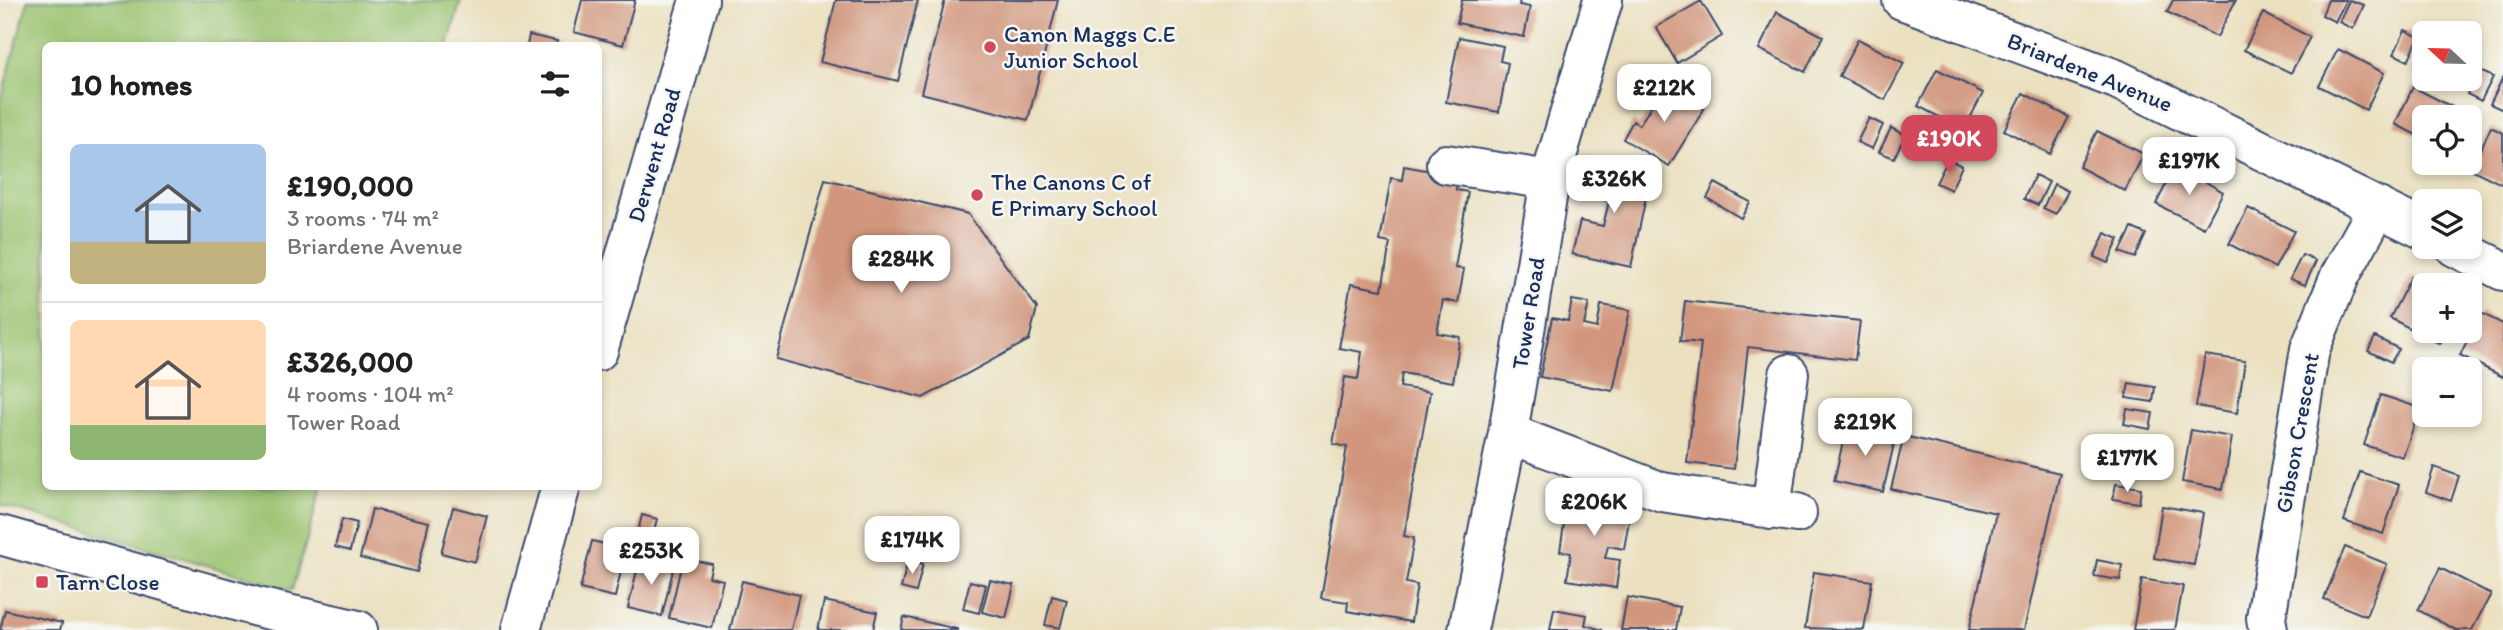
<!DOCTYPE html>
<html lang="en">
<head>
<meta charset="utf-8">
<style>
	:root { --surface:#fff; --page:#f6f6f6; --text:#202124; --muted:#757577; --line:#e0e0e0; --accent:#d1495b }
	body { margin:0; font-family:Itim,sans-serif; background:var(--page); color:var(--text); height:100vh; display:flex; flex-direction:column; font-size:26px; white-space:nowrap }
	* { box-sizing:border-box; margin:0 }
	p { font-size:23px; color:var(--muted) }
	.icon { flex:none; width:38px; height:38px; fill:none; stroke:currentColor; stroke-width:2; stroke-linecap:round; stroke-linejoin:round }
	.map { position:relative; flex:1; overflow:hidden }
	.drawer { position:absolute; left:42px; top:42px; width:560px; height:448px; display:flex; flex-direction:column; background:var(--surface); border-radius:10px; box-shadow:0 4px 10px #0003 }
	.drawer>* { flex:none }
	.needle { width:46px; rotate:292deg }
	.fabs { position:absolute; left:2412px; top:21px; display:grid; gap:14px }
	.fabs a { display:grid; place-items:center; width:70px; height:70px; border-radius:10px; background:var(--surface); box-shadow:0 4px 10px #0003; font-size:35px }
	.price { position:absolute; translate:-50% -60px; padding:0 16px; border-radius:14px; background:#fff; color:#222; font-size:23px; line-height:46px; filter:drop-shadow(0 2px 4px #0008) }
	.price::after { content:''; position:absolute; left:50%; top:42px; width:21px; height:16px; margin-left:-10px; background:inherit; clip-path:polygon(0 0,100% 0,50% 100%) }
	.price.active { background:var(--accent); color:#fff }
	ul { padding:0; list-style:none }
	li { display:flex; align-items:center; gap:21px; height:175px; padding:0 28px }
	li+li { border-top:2px solid var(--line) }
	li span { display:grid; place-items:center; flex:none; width:196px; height:140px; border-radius:10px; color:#555 }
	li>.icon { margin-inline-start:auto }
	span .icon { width:84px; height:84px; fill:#fffc; stroke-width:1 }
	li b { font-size:30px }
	h2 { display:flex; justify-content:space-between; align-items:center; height:84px; padding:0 28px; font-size:30px }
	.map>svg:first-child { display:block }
</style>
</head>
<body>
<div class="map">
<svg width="2503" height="630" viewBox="0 0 2503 630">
	<rect width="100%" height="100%" fill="#f6f6f2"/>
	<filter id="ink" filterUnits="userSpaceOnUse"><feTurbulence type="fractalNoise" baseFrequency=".0143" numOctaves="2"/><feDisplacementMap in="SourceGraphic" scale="14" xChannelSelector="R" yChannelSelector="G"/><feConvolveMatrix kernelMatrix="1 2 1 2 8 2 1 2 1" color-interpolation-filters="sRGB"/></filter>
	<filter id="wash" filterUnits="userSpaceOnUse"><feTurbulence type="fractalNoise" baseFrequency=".00686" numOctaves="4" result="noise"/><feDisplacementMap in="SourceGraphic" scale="28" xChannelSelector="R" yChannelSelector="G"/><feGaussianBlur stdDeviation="1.57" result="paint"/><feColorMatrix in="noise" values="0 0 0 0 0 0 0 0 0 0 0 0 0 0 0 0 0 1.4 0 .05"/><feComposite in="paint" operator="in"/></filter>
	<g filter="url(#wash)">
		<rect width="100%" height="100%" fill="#ebe1c1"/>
		<path fill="#9ac26e" stroke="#5a7866" stroke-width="2" d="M28,0H461L448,45L46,46V486L322,487L292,590L0,505V103Z"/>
		<g id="blocks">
			<path fill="#d1967d" d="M582,0H635L623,45L574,32Z
				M836,0H918L898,81L820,62Z
				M945,0H1058L1028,120L921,93Z
				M1462,0H1520L1519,5L1530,7L1524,37L1457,23Z
				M2173,0H2236L2217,37L2167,12Z
				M2328,0H2346L2335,22L2322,15Z
				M2349,0L2364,5L2353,29L2339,22Z
				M1701,1L1722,36L1677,63L1656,27Z
				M1777,12L1823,36L1805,72L1759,49Z
				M2263,13L2310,37L2291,73L2244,50Z
				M2405,30L2419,37L2408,61L2394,54Z
				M529,35L557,41L556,46H527Z
				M1459,37L1503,46L1500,61L1508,63L1499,112L1446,102Z
				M1858,39L1904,63L1885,100L1839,76Z
				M2338,49L2384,73L2366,110L2319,86Z
				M1937,69L1983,93L1964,130L1918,106Z
				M2478,70L2493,77L2481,101L2467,94Z
				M2503,77V110L2490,104Z
				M1657,81L1704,109L1669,166L1623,139L1633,121L1639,125L1647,113L1653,102L1647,98Z
				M2413,87L2460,111L2457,117H2424V139L2395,124Z
				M2023,93L2069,117L2050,154L2004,130Z
				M1869,118L1883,125L1872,149L1857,142Z
				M2491,127L2503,133V185L2471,169Z
				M1891,128L1905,135L1894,158L1879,152Z
				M2097,131L2144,154L2125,191L2079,167Z
				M1948,159L1962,166L1951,190L1936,183Z
				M1592,162L1651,174L1631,267L1572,254L1580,221L1603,226L1609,201L1585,195Z
				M2176,165L2223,192L2204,228L2156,204Z
				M1404,166L1458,176L1456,190L1468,192L1455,268L1464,269L1458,303L1443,300L1437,333L1460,337L1453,382L1402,373L1400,387L1430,392L1404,536L1414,538L1406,583L1417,585L1411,622L1347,611L1348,602L1321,598L1347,447L1333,444L1345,377L1358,379L1362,352L1339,348L1351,284L1382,290L1390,243L1380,241L1391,178L1402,180Z
				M2035,175L2049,182L2038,205L2024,199Z
				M825,179L968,214L1037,308L1029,340L923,398L776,359Z
				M1715,183L1750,202L1741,218L1707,198Z
				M2054,184L2068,191L2056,214L2043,208Z
				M2248,208L2294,231L2275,268L2229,244Z
				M2132,228L2146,234L2135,258L2120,252Z
				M2105,233L2119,239L2108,263L2094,257Z
				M2302,255L2316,261L2305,285L2290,279Z
				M2411,277L2428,285H2424V331H2447L2440,344L2390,318Z
				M1572,300L1589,303L1584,325L1597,328L1601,305L1630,310L1613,391L1540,377L1552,318L1568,321Z
				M1685,301L1860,321L1855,360L1748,347L1734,469L1687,463L1701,343L1680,341Z
				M2481,313L2503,324V377L2460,355Z
				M2375,337L2399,349L2391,362L2368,351Z
				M2205,355L2245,361L2237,413L2196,406Z
				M2129,383L2155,387L2153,402L2126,398Z
				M2381,395L2420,408L2403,457L2364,445Z
				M2127,409L2153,413L2150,429L2124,424Z
				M1847,424L1896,435L1883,492L1834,481Z
				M2191,430L2232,437L2223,489L2182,482Z
				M1904,436L2060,473L2024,630H1969L1996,513L1891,489Z
				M2434,467L2459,476L2451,501L2426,492Z
				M2360,472L2399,485L2383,534L2344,521Z
				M2116,484L2141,488L2139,503L2113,499Z
				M1569,492L1632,503L1624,549L1608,546L1605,558L1620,560L1616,588L1567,580L1571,553L1560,551Z
				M2162,506L2203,513L2194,565L2154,558Z
				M453,507L487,516L475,562L441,553Z
				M372,509L429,522L417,572L360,558Z
				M642,515L657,519L650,547L635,543Z
				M342,519L357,523L350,551L335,547Z
				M592,541L626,549L615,597L580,589Z
				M2345,547L2387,564L2366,616L2324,599Z
				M640,558L674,566L662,616L628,608Z
				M683,558L712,564L709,577L723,580L712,628L669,618Z
				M908,560L923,564L916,592L901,588Z
				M2097,560L2122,565L2120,580L2094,576Z
				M2440,568L2491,594L2472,630H2456L2418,610Z
				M1814,572L1872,581L1864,630L1805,628Z
				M2142,579L2183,586L2175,630H2133Z
				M990,580L1014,585L1006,618L982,612Z
				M742,581L799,595L791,630H730Z
				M970,581L986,585L979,613L963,609Z
				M1052,596L1067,600L1060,628L1045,625Z
				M1627,597L1680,607L1676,630H1621Z
				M824,601L877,612L873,630H818Z
				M1554,609L1587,615L1585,625L1603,630H1550Z
				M5,610L62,623L60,630H0Z
				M904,617L957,629V630H901Z"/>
		</g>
	</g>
	<g filter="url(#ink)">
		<use href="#blocks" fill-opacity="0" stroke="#3a4a6d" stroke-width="2"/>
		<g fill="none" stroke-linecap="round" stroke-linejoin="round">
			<defs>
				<path id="minor" d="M1902,0L2116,79L2424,230
					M1446,164L1550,180
					M2455,247L2503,271
					M598,351L699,0
					M1508,433L1662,492L1797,513
					M1771,510L1789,374
					M0,535L257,607L358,630
					M521,630L561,486
					M1468,630L1508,433L1550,180L1603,0
					M2268,630L2266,618L2310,349L2340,276L2378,207"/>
			</defs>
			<use href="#minor" stroke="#3a4a6d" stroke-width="42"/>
			<use href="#minor" stroke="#fff" stroke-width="38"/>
		</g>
	</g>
	<g fill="#d1495b" stroke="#f6f6f2" stroke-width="2.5">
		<circle cx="990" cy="47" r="7"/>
		<circle cx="977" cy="195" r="7"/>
		<rect x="35" y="575" width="14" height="14" rx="3.5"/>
	</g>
	<g text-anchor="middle" stroke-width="5" stroke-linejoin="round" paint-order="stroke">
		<g font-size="23" fill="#1b2f5e" stroke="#f6f6f2" text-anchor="start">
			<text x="1004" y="42">Canon Maggs C.E<tspan x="1004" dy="26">Junior School</tspan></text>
			<text x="991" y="190">The Canons C of<tspan x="991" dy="26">E Primary School</tspan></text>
			<text x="56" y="590">Tarn Close</text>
		</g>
		<g font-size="23" fill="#1b2f5e" stroke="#f6f6f2">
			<text transform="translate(2090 72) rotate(22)" y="8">Briardene Avenue</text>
			<text transform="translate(654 155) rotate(-74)" y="8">Derwent Road</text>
			<text transform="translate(1528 313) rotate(-81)" y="8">Tower Road</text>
			<text transform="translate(2297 433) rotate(-80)" y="8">Gibson Crescent</text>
		</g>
	</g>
</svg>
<div class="fabs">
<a><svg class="needle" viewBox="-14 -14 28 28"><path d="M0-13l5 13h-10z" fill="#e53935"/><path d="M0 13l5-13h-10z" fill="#757577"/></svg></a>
<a><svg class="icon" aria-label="locate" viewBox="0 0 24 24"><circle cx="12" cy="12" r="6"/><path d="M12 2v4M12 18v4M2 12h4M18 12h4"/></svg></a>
<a><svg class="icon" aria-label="layers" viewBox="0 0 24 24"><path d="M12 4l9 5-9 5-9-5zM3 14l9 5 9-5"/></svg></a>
<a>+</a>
<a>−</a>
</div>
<b class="price" style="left:1664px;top:124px">£212K</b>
<b class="price active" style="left:1949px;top:175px">£190K</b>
<b class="price" style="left:2189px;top:197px">£197K</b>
<b class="price" style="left:1614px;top:215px">£326K</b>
<b class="price" style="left:901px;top:295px">£284K</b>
<b class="price" style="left:1865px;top:458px">£219K</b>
<b class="price" style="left:2127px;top:494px">£177K</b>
<b class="price" style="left:1594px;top:538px">£206K</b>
<b class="price" style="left:912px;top:576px">£174K</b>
<b class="price" style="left:651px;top:587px">£253K</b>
<section class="drawer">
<h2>10 homes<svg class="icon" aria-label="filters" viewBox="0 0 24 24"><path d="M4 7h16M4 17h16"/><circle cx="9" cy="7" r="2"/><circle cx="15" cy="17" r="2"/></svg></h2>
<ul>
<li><span style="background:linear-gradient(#a9c7e8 70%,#c2b280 0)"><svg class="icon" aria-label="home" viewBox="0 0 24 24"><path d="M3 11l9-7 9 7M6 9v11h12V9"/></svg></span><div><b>£190,000</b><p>3 rooms · 74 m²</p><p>Briardene Avenue</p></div></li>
<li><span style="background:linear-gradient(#ffd9b3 75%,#8fb573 0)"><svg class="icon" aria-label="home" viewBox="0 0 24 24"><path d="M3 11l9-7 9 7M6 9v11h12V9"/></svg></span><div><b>£326,000</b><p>4 rooms · 104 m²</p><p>Tower Road</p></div></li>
</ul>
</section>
</div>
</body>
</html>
